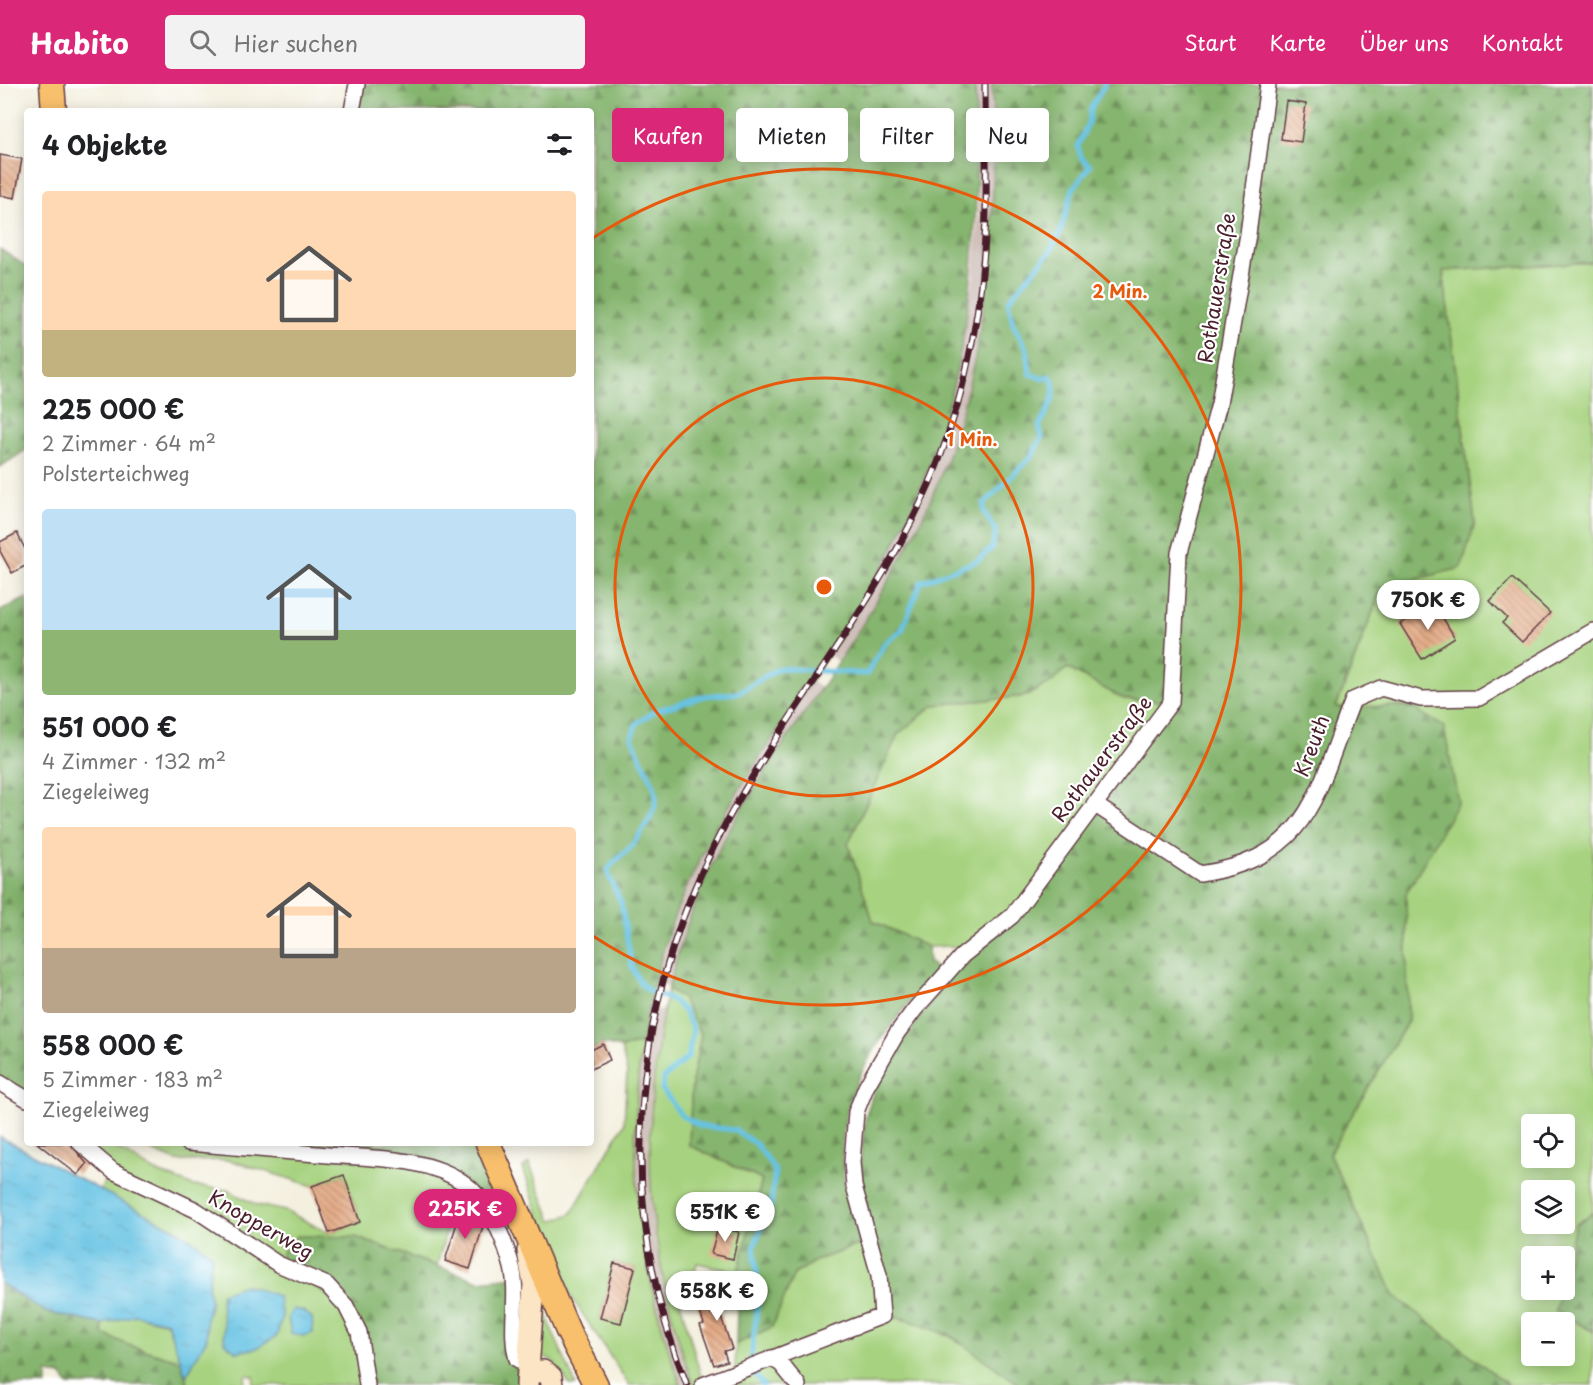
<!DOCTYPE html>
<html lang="de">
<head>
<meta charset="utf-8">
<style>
	:root { --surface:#fff; --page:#f2f2f2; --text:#202124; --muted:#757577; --accent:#db2777 }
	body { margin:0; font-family:"Playpen Sans",sans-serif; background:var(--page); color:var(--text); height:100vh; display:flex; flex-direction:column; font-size:22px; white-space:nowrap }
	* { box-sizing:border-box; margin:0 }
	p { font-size:20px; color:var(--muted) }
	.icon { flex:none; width:33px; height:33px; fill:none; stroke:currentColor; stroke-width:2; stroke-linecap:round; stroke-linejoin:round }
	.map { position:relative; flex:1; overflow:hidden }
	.side { position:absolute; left:24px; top:24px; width:570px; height:1038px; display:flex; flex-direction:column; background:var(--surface); border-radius:6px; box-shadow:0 3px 15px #0003 }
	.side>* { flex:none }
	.guide { position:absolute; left:612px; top:24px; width:570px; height:54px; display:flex; gap:12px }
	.fabs { position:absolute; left:1521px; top:1030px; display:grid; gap:12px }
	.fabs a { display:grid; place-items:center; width:54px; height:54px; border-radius:6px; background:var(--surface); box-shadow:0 3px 15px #0003; font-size:30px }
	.price { position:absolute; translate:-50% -51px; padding:0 14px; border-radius:21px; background:#fff; color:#222; font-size:20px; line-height:39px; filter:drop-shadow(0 2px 3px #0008) }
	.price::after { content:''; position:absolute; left:50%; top:36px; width:18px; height:14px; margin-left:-9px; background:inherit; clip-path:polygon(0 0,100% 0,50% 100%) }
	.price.on { background:var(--accent); color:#fff }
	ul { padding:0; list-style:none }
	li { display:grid; align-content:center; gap:12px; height:318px; padding:0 18px }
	li span { display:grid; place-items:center; height:186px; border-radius:6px; color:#555 }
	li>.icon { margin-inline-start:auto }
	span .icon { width:108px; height:108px; fill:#fffc; stroke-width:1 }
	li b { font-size:26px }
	h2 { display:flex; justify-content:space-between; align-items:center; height:72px; padding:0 18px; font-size:26px }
	.pill { padding:0 21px; border-radius:6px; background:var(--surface); box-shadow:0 3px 15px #0003; font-size:21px; line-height:54px }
	.pill.on { background:var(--accent); color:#fff }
	header { display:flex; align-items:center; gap:36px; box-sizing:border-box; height:84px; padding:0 30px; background:var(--accent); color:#fff }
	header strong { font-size:28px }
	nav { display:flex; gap:33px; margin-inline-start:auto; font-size:21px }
	.search { width:420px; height:54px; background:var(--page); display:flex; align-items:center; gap:15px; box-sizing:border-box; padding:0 21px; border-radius:6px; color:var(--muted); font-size:22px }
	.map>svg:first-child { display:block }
</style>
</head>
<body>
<header>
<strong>Habito</strong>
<div class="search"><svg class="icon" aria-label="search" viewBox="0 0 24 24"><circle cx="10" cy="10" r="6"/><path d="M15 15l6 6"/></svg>Hier suchen</div>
<nav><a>Start</a><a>Karte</a><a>Über uns</a><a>Kontakt</a></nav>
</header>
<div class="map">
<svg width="1593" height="1301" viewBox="0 0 1593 1301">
	<defs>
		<pattern id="forest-firs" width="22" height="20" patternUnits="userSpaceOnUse" patternTransform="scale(1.5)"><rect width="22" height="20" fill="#85b56e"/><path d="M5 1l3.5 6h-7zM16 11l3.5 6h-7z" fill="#6f935b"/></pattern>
		<pattern id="water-ripples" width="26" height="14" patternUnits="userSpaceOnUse" patternTransform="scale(1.5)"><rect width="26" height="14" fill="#66c3e4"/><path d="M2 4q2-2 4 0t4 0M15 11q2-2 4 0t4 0" fill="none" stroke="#5aa7c4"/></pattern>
		<pattern id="building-back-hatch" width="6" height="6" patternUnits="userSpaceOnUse" patternTransform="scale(1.5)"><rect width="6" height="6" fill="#e3aa85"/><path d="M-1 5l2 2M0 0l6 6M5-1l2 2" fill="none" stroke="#ba8a6d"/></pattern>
	</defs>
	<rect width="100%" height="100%" fill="#fff"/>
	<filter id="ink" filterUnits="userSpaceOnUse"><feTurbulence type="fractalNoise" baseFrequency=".0167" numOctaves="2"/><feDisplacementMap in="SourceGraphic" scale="12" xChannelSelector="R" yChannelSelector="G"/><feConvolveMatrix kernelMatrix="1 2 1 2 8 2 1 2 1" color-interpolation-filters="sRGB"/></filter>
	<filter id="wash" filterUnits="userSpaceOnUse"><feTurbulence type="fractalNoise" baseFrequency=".008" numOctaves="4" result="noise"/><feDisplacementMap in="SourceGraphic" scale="24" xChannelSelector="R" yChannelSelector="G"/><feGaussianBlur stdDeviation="1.35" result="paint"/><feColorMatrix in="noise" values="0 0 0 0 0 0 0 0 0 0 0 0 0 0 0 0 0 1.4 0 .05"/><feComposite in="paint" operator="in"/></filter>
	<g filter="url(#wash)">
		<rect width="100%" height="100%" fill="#f4f0df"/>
		<path fill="#cfc0ba" d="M975,0H992L993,115L988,200L964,321L941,393L906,467L839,578L828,571L898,453L927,388L951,317L973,197L978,131Z
			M810,597L821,604L780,664L721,762L689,836L668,902L654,899L683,811L702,772L723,732Z
			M649,924L663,927L654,979L648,1060L655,1158L676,1252L693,1301H681L660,1239L645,1171L637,1111L635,1032L639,980Z"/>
		<path fill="#a7d380" stroke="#787956" stroke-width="1.5" fill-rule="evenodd" d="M1593,178V1129L1575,1141L1565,1188L1564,1173H1532V1206H1560L1556,1227L1593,1247V1301H1508L1394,1211L1329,1069L1408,937L1406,810L1458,717L1410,622L1336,624L1382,504L1461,484L1475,439L1443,186ZM1532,1041H1564V1074H1532ZM1532,1107H1564V1140H1532ZM1532,1239H1564V1272H1532Z
			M1067,584L1124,615L1171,618L1012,832L962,872L951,862L928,863L873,837L848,760L898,650L934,621L1026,612L1053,597Z
			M668,905L682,914L701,951L692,998L689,1061L762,1096L738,1188L697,1179L692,1199L676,1203L703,1300L735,1288L736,1260L772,1243L794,1191L815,1177L863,1159L882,1232C934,1237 981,1267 1020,1301H693C645,1163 638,1049 668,905Z
			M642,959C626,1076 640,1191 681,1301H629L570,1211L554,1176L523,1084L529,1079L552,1137L571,1130L624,1040L627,988L621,964ZM614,1179L635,1184L621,1239L600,1234Z
			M81,1059H108L154,1087L194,1102L227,1106L257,1121L286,1127L329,1149L360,1138L344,1091L313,1102L229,1076L176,1077L133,1059H188L391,1076L460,1096L437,1182L355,1153L346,1222L367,1301H253L254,1292L246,1291L244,1301L230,1297L229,1301H188L186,1292L207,1254L206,1235L211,1217L208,1205L212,1170L180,1148L100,1107L112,1086Z
			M544,1221L553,1249L576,1301H570L552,1276L537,1270Z
			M135,1231L167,1239L181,1277L128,1261L103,1250L102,1240Z"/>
		<path fill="url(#forest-firs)" stroke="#686a4c" stroke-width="1.5" d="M364,0H975C981,163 972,303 899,452C837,577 740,681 684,809C663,856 651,909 642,959L621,964L603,960L591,966V27H358Z
			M992,0H1593V178L1443,187L1475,439L1461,484L1382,504L1336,623L1410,622L1444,643L1458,717L1406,810L1408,937L1329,1070L1394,1211L1508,1301H1020L951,1252L902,1234L882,1232L860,1078L866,1031L876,1001L898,965L962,872L1012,832L1171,618L1124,615L1067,584L1053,597L1026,612L934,621L898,650L848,760L873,837L928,863L929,878L937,886C882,950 831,1006 844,1097C847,1118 857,1139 863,1159L815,1177L794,1190L772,1243L736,1260L738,1188L762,1096L689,1061L692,998L701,951L682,914L668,905C678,867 690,829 706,793C740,717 792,649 838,579C861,544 883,507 904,469C984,328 999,159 992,0Z
			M0,165L27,183V365L0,383Z
			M27,514V1015L0,999V527Z
			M188,1059H469L497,1124L486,1123L440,1084Z
			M1593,1129V1247L1555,1227L1560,1206H1564L1565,1188L1575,1141Z
			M297,1152L355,1153L479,1197L514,1193L519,1301H367L346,1222L278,1180L283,1167Z
			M0,1199L46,1228L102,1240L103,1250L128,1261L181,1277L188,1301H117L111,1299L109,1301H69L61,1291L47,1289V1301H0Z"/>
		<path fill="url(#water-ripples)" stroke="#587188" stroke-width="1.5" d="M0,1053L180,1148L212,1170L208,1205L211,1217L206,1235L207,1254L186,1292L167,1238L135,1231L102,1240L46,1228L0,1199Z
			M245,1201L278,1212L282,1232L277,1252L257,1264L237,1268L224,1258C226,1241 219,1226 222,1209Z
			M293,1225L303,1227L312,1234L313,1249L303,1252L291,1249L288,1234Z"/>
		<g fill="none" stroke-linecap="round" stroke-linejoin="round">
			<path stroke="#66c3e4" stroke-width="5" d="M751,1275L759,1208L754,1162L771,1121L775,1086L756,1060L735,1046L701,1042L682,1032L662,1005L664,994L688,973L693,946L684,927L674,917L649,907L641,900L632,883L621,819L607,788C613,775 624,772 632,761C674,706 652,708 632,653L636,640L655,627L704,612L738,609L779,584L867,590L884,560L902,546L921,498L977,477L992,464L996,447L984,428V420L1032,372L1042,353L1039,342C1048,326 1060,310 1050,292L1041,294L1030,290L1027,266L1013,240L1008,217L1049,169L1060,149L1073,105L1090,82L1081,73L1078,62L1088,39L1091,24L1105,0
				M753,1289L763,1301"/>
		</g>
		<g id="blocks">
			<path fill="url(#building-back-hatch)" d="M1286,17L1306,20L1301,58L1281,55Z
				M0,71L22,75L15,114L0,111Z
				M17,449L27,469V481L12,489L0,467V458Z
				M1512,494L1550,529L1522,558L1502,539L1507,534L1490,517Z
				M1434,519L1455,554L1422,575L1400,540Z
				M603,960L610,976L591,985V966Z
				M37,1059H70L87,1080L78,1091Z
				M344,1091L360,1138L329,1149L312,1102Z
				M461,1126L481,1132L484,1139L470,1185L445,1177Z
				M718,1143L739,1148L733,1175L711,1170Z
				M614,1179L635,1184L621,1239L600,1234Z
				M749,1205L751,1212L718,1224L732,1265L724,1267L727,1277L714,1281L700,1241L704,1240L695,1214Z"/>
		</g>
	</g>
	<g filter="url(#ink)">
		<use href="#blocks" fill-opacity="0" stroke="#643e46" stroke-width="1.5"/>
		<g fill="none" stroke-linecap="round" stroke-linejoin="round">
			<defs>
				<path id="minor" d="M352,27L357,0
					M1094,720L1200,790C1313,773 1316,707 1353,616L1381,604L1421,615L1479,614L1593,547
					M0,999L27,1015
					M80,1059L113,1087L196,1126L278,1180L327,1201L346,1222L359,1248L367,1301
					M188,1059C235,1063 281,1067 328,1071C373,1075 426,1072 464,1099C487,1115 502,1150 510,1176C521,1208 508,1243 517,1275L529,1282
					M771,1274L781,1280L798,1301
					M703,1301L882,1232L879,1191L854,1102L852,1078L856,1028L866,1003L897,949L915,925L962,872L1012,832L1171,618L1179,469L1219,320L1248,150L1268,0"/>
				<path id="secondary" d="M528,1289L543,1287L551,1293L552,1301
					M527,1301L534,1200L528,1167"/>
				<path id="primary" d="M52,0L54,27
					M488,1059L568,1247L596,1301"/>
			</defs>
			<use href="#minor" stroke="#643e46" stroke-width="18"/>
			<use href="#secondary" stroke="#643e46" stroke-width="24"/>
			<use href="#primary" stroke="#643e46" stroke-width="27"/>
			<use href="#minor" stroke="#fff" stroke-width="15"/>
			<use href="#secondary" stroke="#fce5c4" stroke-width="21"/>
			<use href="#primary" stroke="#f8bf6c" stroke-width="24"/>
			<defs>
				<path id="rail" d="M687,1301C611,1114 632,912 727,737C787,626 869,530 922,416C960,335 980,242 985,153C988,102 985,51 985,0"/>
			</defs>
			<use href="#rail" stroke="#4a1f2b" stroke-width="7"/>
			<use href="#rail" stroke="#fff" stroke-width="4.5" stroke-dasharray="14" stroke-linecap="butt"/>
		</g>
	</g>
	<g fill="none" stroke="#e8590c" stroke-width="3">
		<circle cx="824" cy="503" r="209"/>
		<path d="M593 154A418 418 0 1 1 593 852"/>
	</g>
	<g text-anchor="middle" stroke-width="4.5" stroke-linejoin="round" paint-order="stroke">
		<g font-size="20" fill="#4a1f2b" stroke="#fff">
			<text transform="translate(1217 204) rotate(-81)" y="7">Rothauerstraße</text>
			<text transform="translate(1312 662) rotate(-69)" y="7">Kreuth</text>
			<text transform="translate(1102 675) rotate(-53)" y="7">Rothauerstraße</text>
			<text transform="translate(261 1141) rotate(30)" y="7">Knopperweg</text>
		</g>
	</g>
	<circle cx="824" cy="503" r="9" fill="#e8590c" stroke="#fff" stroke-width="3"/>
	<g font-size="18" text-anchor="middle" font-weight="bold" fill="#e8590c" stroke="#fff" stroke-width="4.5" stroke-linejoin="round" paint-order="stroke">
		<text x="1120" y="214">2 Min.</text>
		<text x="972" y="362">1 Min.</text>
	</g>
</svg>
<div class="fabs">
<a><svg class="icon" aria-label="locate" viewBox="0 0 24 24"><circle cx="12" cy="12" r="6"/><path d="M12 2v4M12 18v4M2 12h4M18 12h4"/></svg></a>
<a><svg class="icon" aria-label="layers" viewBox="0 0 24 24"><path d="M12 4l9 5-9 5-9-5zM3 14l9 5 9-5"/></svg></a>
<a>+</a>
<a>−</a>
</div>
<b class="price" style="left:1428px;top:547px">750K €</b>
<b class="price on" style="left:465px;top:1156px">225K €</b>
<b class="price" style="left:725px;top:1159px">551K €</b>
<b class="price" style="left:717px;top:1238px">558K €</b>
<div class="guide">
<a class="pill on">Kaufen</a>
<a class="pill">Mieten</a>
<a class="pill">Filter</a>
<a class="pill">Neu</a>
</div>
<section class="side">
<h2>4 Objekte<svg class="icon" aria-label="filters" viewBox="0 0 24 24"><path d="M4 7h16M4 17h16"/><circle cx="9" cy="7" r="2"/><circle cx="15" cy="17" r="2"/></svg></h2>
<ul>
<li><span style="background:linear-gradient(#ffd9b3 75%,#c2b280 0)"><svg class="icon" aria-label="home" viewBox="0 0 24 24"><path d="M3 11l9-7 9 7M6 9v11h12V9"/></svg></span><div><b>225 000 €</b><p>2 Zimmer · 64 m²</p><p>Polsterteichweg</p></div></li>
<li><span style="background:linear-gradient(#bfe0f5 65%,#8fb573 0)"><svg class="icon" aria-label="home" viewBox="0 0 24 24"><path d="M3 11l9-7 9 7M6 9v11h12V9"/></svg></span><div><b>551 000 €</b><p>4 Zimmer · 132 m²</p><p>Ziegeleiweg</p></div></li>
<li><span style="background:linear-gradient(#ffd9b3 65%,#b9a48a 0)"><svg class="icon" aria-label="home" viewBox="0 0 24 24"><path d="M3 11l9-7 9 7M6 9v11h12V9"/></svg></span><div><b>558 000 €</b><p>5 Zimmer · 183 m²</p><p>Ziegeleiweg</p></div></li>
</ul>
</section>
</div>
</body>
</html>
